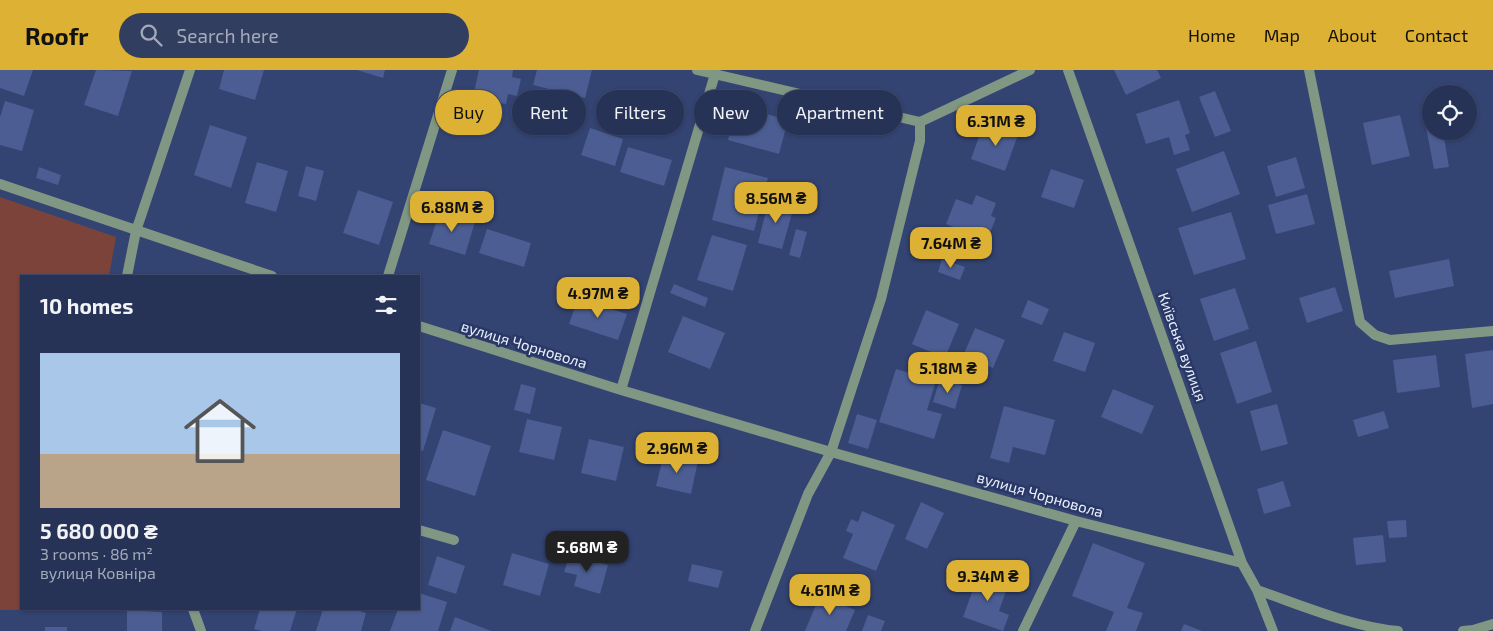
<!DOCTYPE html>
<html lang="en">
<head>
<meta charset="utf-8">
<style>
	:root { --surface:#263256; --page:#323e60; --text:#f1f3f6; --muted:#a4aab9; --line:#424d6c; --accent:#ddb133 }
	body { margin:0; font-family:"Exo 2",sans-serif; background:var(--page); color:var(--text); height:100vh; display:flex; flex-direction:column; font-size:19px; white-space:nowrap }
	* { box-sizing:border-box; margin:0 }
	p { font-size:16px; color:var(--muted) }
	.icon { flex:none; width:28px; height:28px; fill:none; stroke:currentColor; stroke-width:2; stroke-linecap:round; stroke-linejoin:round }
	.map { position:relative; flex:1; overflow:hidden }
	.panel { position:absolute; left:20px; top:205px; width:400px; height:335px; display:flex; flex-direction:column; background:var(--surface); border-radius:0px; box-shadow:0 1px 4px #0004,0 0 0 1px var(--line) }
	.panel>* { flex:none }
	.top-card { position:absolute; left:435px; top:20px; width:475px; height:45px; display:flex; gap:10px }
	.fabs { position:absolute; left:1422px; top:15px; display:grid; gap:10px }
	.fabs a { display:grid; place-items:center; width:55px; height:55px; border-radius:50%; background:var(--surface); box-shadow:0 1px 4px #0004,0 0 0 1px var(--line); font-size:25px }
	.price { position:absolute; translate:-50% -42px; padding:0 11px; border-radius:10px; background:var(--accent); color:#111; font-size:16px; line-height:32px; filter:drop-shadow(0 1px 2px #0008) }
	.price::after { content:''; position:absolute; left:50%; top:30px; width:15px; height:11px; margin-left:-8px; background:inherit; clip-path:polygon(0 0,100% 0,50% 100%) }
	.price.selected { background:#222; color:#fff }
	ul { padding:0; list-style:none }
	li { display:grid; align-content:center; gap:10px; height:265px; padding:0 20px }
	li span { display:grid; place-items:center; height:155px; border-radius:0px; color:#555 }
	li>.icon { margin-inline-start:auto }
	span .icon { width:90px; height:90px; fill:#fffc; stroke-width:1 }
	li b { font-size:21px }
	h2 { display:flex; justify-content:space-between; align-items:center; height:60px; padding:0 20px; font-size:21px }
	.chip { padding:0 18px; border-radius:22px; background:var(--surface); box-shadow:0 1px 4px #0004,0 0 0 1px var(--line); font-size:18px; line-height:45px }
	.chip.selected { background:var(--accent); color:#111 }
	header { display:flex; align-items:center; gap:30px; box-sizing:border-box; height:70px; padding:0 25px; background:var(--accent); color:#111 }
	header strong { font-size:24px }
	nav { display:flex; gap:28px; margin-inline-start:auto; font-size:18px }
	.search { width:350px; height:45px; background:var(--page); display:flex; align-items:center; gap:12px; box-sizing:border-box; padding:0 18px; border-radius:28px; color:var(--muted); font-size:19px }
	.map>svg:first-child { display:block }
</style>
</head>
<body>
<header>
<strong>Roofr</strong>
<div class="search"><svg class="icon" aria-label="search" viewBox="0 0 24 24"><circle cx="10" cy="10" r="6"/><path d="M15 15l6 6"/></svg>Search here</div>
<nav><a>Home</a><a>Map</a><a>About</a><a>Contact</a></nav>
</header>
<div class="map">
<svg width="1493" height="561" viewBox="0 0 1493 561">
	<rect width="100%" height="100%" fill="#334372"/>
	<path fill="#7c433b" d="M0,127L116,167L109,206H21V539H94H92L0,540Z"/>
	<path fill="#4b5d92" d="M0,0H33L24,26L0,18Z
		M96,0L132,1L118,46L84,35Z
		M224,0H264L255,30L219,19Z
		M357,0H385L383,8Z
		M479,0H513L512,7L521,9L517,26L508,24L506,34L473,27Z
		M537,0H592L585,28L533,15Z
		M1114,0H1157L1161,8L1126,25Z
		M1215,21L1231,61L1215,67L1199,27Z
		M1179,30L1190,63L1185,65L1190,80L1174,85L1169,67L1146,74L1136,44Z
		M5,31L34,40L22,81L0,75V47Z
		M737,36L788,50L779,84L728,70Z
		M1400,45L1410,86L1372,95L1363,53Z
		M1431,51V61H1443L1449,97L1434,99L1425,52Z
		M993,52L1019,62L1005,101L971,89L981,61L989,63Z
		M210,55L247,67L231,118L194,105Z
		M590,58L623,69L615,96L581,85Z
		M628,77L672,90L664,116L620,102Z
		M1224,81L1240,124L1192,142L1176,99Z
		M1296,87L1305,118L1276,127L1267,96Z
		M257,92L288,101L276,142L245,133Z
		M306,96L324,101L316,131L298,126Z
		M39,97L61,105L58,115L36,108Z
		M725,97L768,108L754,161L712,150Z
		M1051,99L1084,110L1074,138L1041,127Z
		M358,120L393,132L379,175L343,163Z
		M1307,124L1315,154L1276,164L1268,135Z
		M976,125L996,133L991,146L996,148L987,170L946,154L956,129L972,135Z
		M769,129L794,136L782,179L758,173Z
		M440,141L475,152L465,185L429,174Z
		M1231,142L1246,189L1194,205L1178,158Z
		M487,159L531,173L524,197L479,183Z
		M796,159L807,162L800,188L789,185Z
		M712,165L747,175L733,221L697,210Z
		M942,189L965,197L960,210L938,202Z
		M1449,189L1454,216L1395,228L1389,201Z
		M674,214L708,228L705,237L670,223Z
		M1335,217L1343,241L1307,253L1299,228Z
		M1235,218L1249,259L1214,271L1200,229Z
		M578,228L627,244L618,270L569,254Z
		M1028,230L1049,239L1042,255L1021,247Z
		M926,240L959,254L945,288L912,274Z
		M683,246L725,263L710,299L668,282Z
		M975,258L1005,270L993,298L963,286Z
		M1064,262L1095,273L1085,302L1053,291Z
		M1256,271L1272,322L1237,334L1220,283Z
		M1493,280V334L1472,338L1465,284Z
		M1436,285L1440,317L1397,323L1393,290Z
		M896,299L936,311L927,340L942,344L934,369L879,352Z
		M940,308L962,315L955,339L933,332Z
		M521,314L536,318L530,344L514,340Z
		M1113,319L1154,336L1142,364L1101,347Z
		M419,333L436,338L423,381L419,380Z
		M1277,334L1288,374L1261,381L1250,341Z
		M1004,336L1055,350L1045,385L1013,377L1009,393L990,388Z
		M1384,341L1389,358L1358,367L1353,350Z
		M857,344L877,350L868,379L848,373Z
		M527,349L562,357L554,390L519,382Z
		M443,360L491,376L475,426L426,410Z
		M589,369L624,377L616,411L581,403Z
		M664,383L698,391L691,424L656,416Z
		M1283,411L1291,436L1264,444L1257,419Z
		M921,432L944,443L927,479L905,469Z
		M862,441L895,455L876,501L843,488L853,464L846,461L851,449L858,452Z
		M1406,450L1407,467L1389,468L1387,451Z
		M1383,465L1386,492L1356,495L1353,468Z
		M1093,473L1145,493L1127,538L1143,543L1136,561H1106L1114,542L1072,526Z
		M512,483L549,494L540,526L503,515Z
		M570,484L608,495L600,524L574,516L577,505L564,502Z
		M437,486L465,496L456,524L428,515Z
		M692,494L723,501L718,518L688,511Z
		M979,503L1009,513L999,541L1009,545L1003,561L963,547Z
		M419,523L447,532L438,561H390L398,539H419Z
		M820,525L855,540L846,561H805Z
		M260,539H297L290,561H262L254,559Z
		M323,539H354L366,543L361,561H316Z
		M127,540L162,542V561H127Z
		M868,545L885,551L881,561H862Z
		M455,547L491,561H450Z
		M1184,554L1202,561H1181Z
		M45,557H67V561H45Z"/>
	<g fill="none" stroke-linecap="round" stroke-linejoin="round">
		<path stroke="#809783" stroke-width="10" d="M1309,0L1360,252L1375,265L1390,270L1493,261
			M388,206L452,0
			M419,460L454,470"/>
		<path stroke="#809783" stroke-width="10" d="M697,0L920,52L1030,0
			M1068,0L1242,493L1257,520L1273,561
			M0,114L272,206
			M127,206L136,161L190,0
			M419,256L621,320L831,382L1076,451L1242,493
			M621,320L715,4
			M1257,520C1301,535 1352,557 1398,561
			M193,539L201,561
			M755,561L808,424L831,382L881,229L920,71V52
			M1023,561L1076,451
			M1463,561L1473,560L1493,554"/>
	</g>
	<g text-anchor="middle" stroke-width="5" stroke-linejoin="round" paint-order="stroke">
		<g font-size="15" fill="#ebf0fc" stroke="#293866">
			<text transform="translate(524 275) rotate(17)" y="5">вулиця Чорновола</text>
			<text transform="translate(1182 277) rotate(70)" y="5">Київська вулиця</text>
			<text transform="translate(1040 425) rotate(16)" y="5">вулиця Чорновола</text>
		</g>
	</g>
</svg>
<div class="fabs">
<a><svg class="icon" aria-label="locate" viewBox="0 0 24 24"><circle cx="12" cy="12" r="6"/><path d="M12 2v4M12 18v4M2 12h4M18 12h4"/></svg></a>
</div>
<b class="price" style="left:996px;top:77px">6.31M ₴</b>
<b class="price" style="left:776px;top:154px">8.56M ₴</b>
<b class="price" style="left:452px;top:163px">6.88M ₴</b>
<b class="price" style="left:951px;top:199px">7.64M ₴</b>
<b class="price" style="left:598px;top:249px">4.97M ₴</b>
<b class="price" style="left:948px;top:324px">5.18M ₴</b>
<b class="price" style="left:677px;top:404px">2.96M ₴</b>
<b class="price selected" style="left:587px;top:503px">5.68M ₴</b>
<b class="price" style="left:988px;top:532px">9.34M ₴</b>
<b class="price" style="left:830px;top:546px">4.61M ₴</b>
<div class="top-card">
<a class="chip selected">Buy</a>
<a class="chip">Rent</a>
<a class="chip">Filters</a>
<a class="chip">New</a>
<a class="chip">Apartment</a>
</div>
<section class="panel">
<h2>10 homes<svg class="icon" aria-label="filters" viewBox="0 0 24 24"><path d="M4 7h16M4 17h16"/><circle cx="9" cy="7" r="2"/><circle cx="15" cy="17" r="2"/></svg></h2>
<ul>
<li><span style="background:linear-gradient(#a9c7e8 65%,#b9a48a 0)"><svg class="icon" aria-label="home" viewBox="0 0 24 24"><path d="M3 11l9-7 9 7M6 9v11h12V9"/></svg></span><div><b>5 680 000 ₴</b><p>3 rooms · 86 m²</p><p>вулиця Ковніра</p></div></li>
</ul>
</section>
</div>
</body>
</html>
